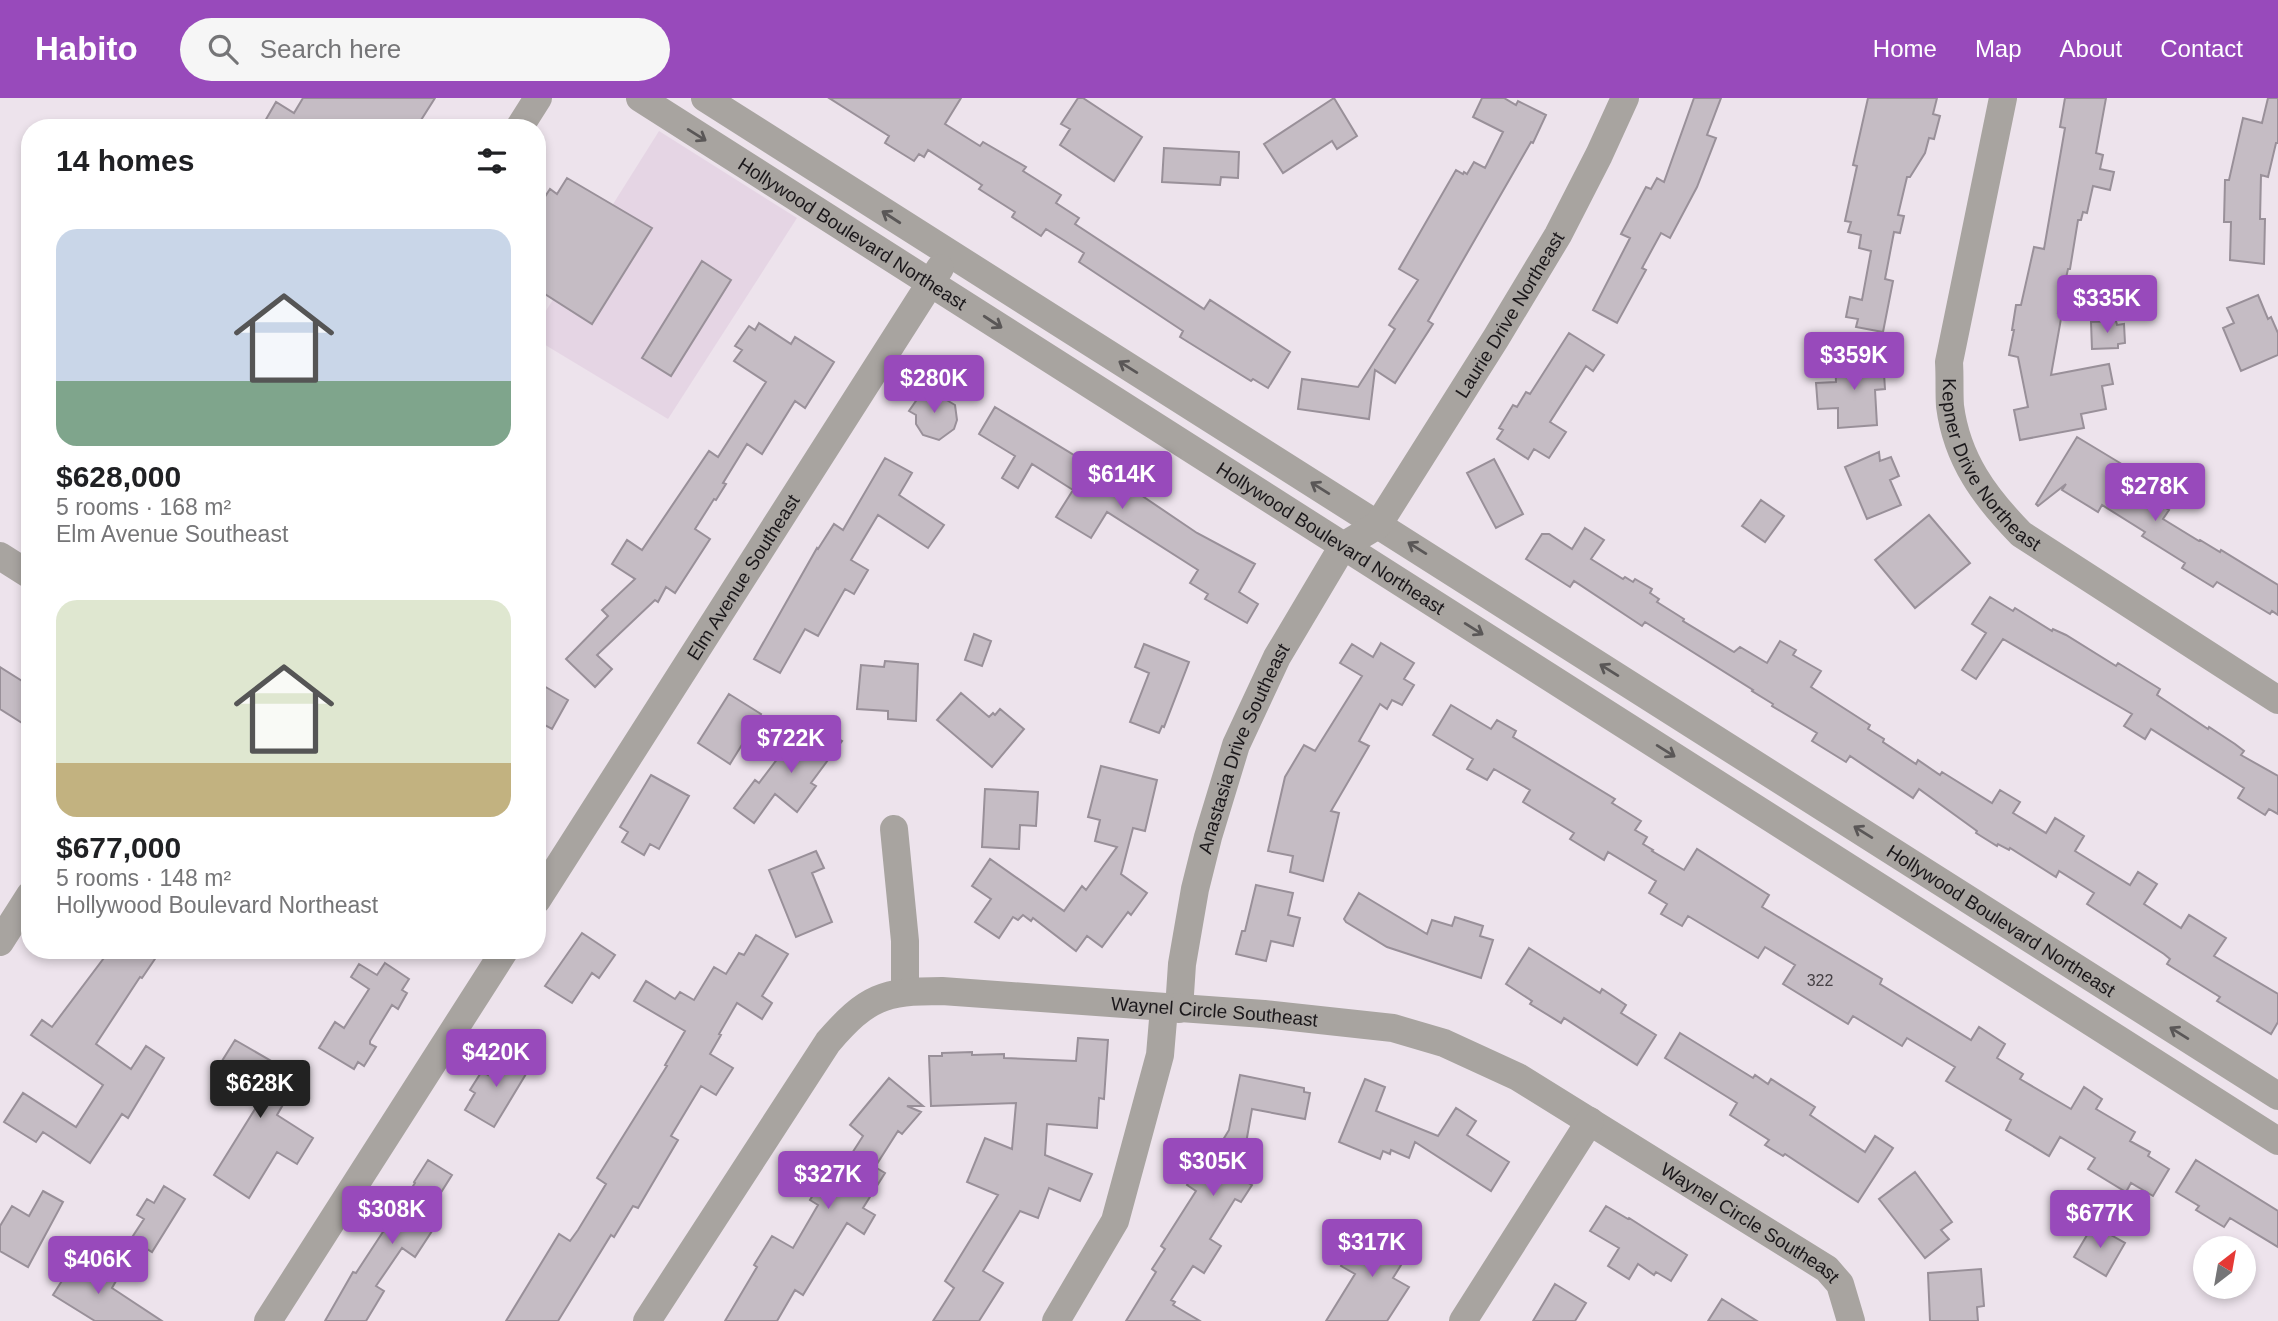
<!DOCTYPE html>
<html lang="en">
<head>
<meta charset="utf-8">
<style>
	:root { --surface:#fff; --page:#f6f6f6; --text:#202124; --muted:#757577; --accent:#984abb }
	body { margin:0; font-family:Arial,sans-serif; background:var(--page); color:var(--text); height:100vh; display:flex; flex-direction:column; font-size:26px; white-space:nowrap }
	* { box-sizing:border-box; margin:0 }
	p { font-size:23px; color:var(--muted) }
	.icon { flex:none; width:38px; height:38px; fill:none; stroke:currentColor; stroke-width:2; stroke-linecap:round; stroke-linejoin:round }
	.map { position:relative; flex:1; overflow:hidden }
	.details { position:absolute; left:21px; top:21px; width:525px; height:840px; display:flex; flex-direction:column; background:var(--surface); border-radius:28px; box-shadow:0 4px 10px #0003 }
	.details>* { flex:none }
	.needle { width:46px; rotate:31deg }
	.tools { position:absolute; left:2193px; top:1138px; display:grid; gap:14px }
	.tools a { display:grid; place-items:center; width:63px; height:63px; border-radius:50%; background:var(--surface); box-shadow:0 4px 10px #0003; font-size:35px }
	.price { position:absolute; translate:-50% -60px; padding:0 16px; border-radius:7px; background:var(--accent); color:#fff; font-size:23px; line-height:46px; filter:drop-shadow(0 2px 4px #0008) }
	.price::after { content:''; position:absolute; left:50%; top:42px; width:21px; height:16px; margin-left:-10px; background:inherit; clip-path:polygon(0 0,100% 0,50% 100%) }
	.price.selected { background:#222; color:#fff }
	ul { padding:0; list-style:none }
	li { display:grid; align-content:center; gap:14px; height:371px; padding:0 35px }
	li span { display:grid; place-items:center; height:217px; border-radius:21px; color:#555 }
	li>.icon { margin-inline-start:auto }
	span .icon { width:126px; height:126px; fill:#fffc; stroke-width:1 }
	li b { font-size:30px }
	h2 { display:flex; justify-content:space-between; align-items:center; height:84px; padding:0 35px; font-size:30px }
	header { display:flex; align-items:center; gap:42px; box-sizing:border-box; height:98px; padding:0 35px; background:var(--accent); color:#fff }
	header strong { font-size:33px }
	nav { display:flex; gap:38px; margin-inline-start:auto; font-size:24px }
	.search { width:490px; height:63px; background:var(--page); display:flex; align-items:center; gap:18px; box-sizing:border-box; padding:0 24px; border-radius:38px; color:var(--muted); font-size:26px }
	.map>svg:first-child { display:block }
</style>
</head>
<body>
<header>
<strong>Habito</strong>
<div class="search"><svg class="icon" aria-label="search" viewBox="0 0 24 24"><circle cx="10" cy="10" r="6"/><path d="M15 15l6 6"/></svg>Search here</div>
<nav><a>Home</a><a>Map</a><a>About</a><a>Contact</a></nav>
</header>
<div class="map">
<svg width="2278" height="1223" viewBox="0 0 2278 1223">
	<rect width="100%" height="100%" fill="#ede3ec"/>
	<path fill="#e5d5e4" d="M659,33L797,120L668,321L537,242V227Z"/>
	<path fill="#c5bcc4" stroke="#999099" stroke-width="2" d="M303,0H435L416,30H261L276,4L294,15Z
		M829,0H961L945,26L980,48L983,44L1026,69L1023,73L1061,97L1056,105L1079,120L1075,126L1204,211L1210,202L1290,254L1268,290L1253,281L1251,283L1180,239L1183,233L1079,164L1084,155L1046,131L1041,138L1012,119L1015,114L979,91L982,87L928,52L924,59L919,56L914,63L885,45L889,38Z
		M1078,0H1083L1142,39L1114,83L1060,47L1070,31L1061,26Z
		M1334,0L1357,38L1337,51L1332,43L1283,75L1264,46Z
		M1482,0H1504L1516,7L1518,3L1546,17L1533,45L1531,44L1428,223L1433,226L1395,285L1375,272L1369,321L1298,311L1302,281L1358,289L1395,231L1389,227L1418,182L1399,171L1456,72L1463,76L1464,74L1467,76L1474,64L1485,70L1503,34L1473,19Z
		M1694,0H1721L1707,37L1716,40L1697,89L1670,140L1661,135L1642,170L1646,172L1617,225L1593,212L1630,140L1621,136L1646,89L1651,91L1657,80L1664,84Z
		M1868,0H1937L1933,16L1940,18L1934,41L1929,40L1925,55L1910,79H1907L1898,117L1904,118L1900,135L1894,134L1885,181L1893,183L1883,234L1856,229L1858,221L1846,219L1850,199L1862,202L1871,153L1859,150L1861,137L1848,134L1851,124L1845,123L1857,68L1853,67Z
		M2065,0H2106L2096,55L2103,57L2100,71L2114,74L2110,92L2093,88L2087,115L2083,114L2081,122H2078L2070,171H2068L2058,215H2062L2051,277L2109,266L2113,286L2102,288L2106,311L2081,316L2084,330L2020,342L2014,312L2028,309L2018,259L2009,257L2014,232H2012L2016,207H2021L2034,149L2044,151L2065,30L2060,29Z
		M2268,0H2278V45H2276L2268,79L2261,77L2260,121H2265L2264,166L2230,162L2231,124H2224L2225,82H2229L2243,20L2262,25Z
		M1164,50L1239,54L1238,80L1221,79L1220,87L1162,84Z
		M567,80L652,130L592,226L537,191V111L550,91L557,96Z
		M702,163L731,182L671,278L642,260Z
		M2258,197L2268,221L2271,219L2278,235V257L2241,273L2223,230L2234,225L2227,210Z
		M2116,223L2117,227L2124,226L2125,245L2118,246V250L2092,251L2091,224Z
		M759,225L791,246L795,239L834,264L805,310L795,303L762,356L747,346L723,385L726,386L716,402L714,401L695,431L710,441L675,495L666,489L658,504L655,502L597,557L612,571L595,589L566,561L608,518L602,512L635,481L612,466L627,442L642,452L709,353L718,359L766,284L734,263L742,252L735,248L749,228L755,232Z
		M1569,235L1604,257L1593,273L1586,268L1550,324L1566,334L1549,360L1534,351L1528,361L1497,341L1503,332L1499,330L1513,307L1517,309L1526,294L1530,296Z
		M1883,260L1885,291L1875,292L1877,327L1838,330V310L1818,311L1816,285L1836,284L1835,262Z
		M926,294H933L955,307L957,322L954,331L939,342L923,337L916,326V317L909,313L918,300Z
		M995,309L1097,371L1098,368L1197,435L1255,466L1239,494L1258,506L1247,525L1205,501L1208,496L1190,485L1198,472L1107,414L1091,440L1056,419L1073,392L1032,366L1018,390L1002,380L1015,358L979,336Z
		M2077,339L2125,368L2118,380L2169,412L2163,421L2199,443L2200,442L2220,454L2221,452L2278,487V517L2272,513L2270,516L2217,484L2213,489L2182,470L2185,465L2142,438L2145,434L2102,407L2098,414L2062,392L2066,386L2038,408L2036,406Z
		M1879,354L1880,363L1891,359L1899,378L1890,382L1901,407L1867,421L1845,369Z
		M885,360L912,375L899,397L944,427L928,450L878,417L851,462L868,472L854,496L845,491L818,538L805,531L780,575L754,561L817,450L818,451L834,426L843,432Z
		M1494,361L1523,416L1496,430L1467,375Z
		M1761,402L1784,418L1765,444L1742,428Z
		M1929,417L1970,465L1915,510L1875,462Z
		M1585,430L1604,442L1591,461L1623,481L1625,479L1633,484L1635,481L1652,491L1650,495L1659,501L1657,504L1684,521L1683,523L1734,554L1740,549L1767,565L1780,543L1796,552L1793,557L1821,573L1811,589L1870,627L1868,631L1884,641L1883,644L1916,666L1918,662L1940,677L1942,674L1992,705L2000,692L2020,704L2013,715L2046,735L2055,720L2084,738L2075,753L2130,787L2138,774L2157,786L2144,806L2181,830L2189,817L2226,840L2214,858L2278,896V924L2271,936L2217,903L2220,899L2167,866L2170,861L2164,856L2087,806L2094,795L2059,773L2056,779L2010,750L2009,752L1998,746L1997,748L1976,735L1977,733L1919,691L1913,700L1850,658L1846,664L1812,643L1817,635L1772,608L1773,606L1752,593L1753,592L1645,524L1642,528L1574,483L1570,489L1526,461L1542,436H1549L1572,451Z
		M1990,499L2013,513L2015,510L2052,533L2053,531L2066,537L2116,568L2118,565L2160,591L2157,597L2208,631L2209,629L2235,646L2244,653L2241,657L2278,678V716L2269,711L2265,717L2238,700L2244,690L2151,631L2145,641L2124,628L2132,616L2003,541L1976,581L1962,572L1986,535L1972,526Z
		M974,536L991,543L982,568L965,562Z
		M1381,545L1414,565L1404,581L1414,587L1402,607L1392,602L1387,611L1380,606L1359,643L1369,648L1331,713L1339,715L1323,783L1290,774L1293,758L1268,753L1285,679L1304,647L1315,653L1362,578L1340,565L1352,546L1373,559Z
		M1144,546L1189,564L1164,629L1162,628L1159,635L1130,624L1149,575L1135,569Z
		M885,563L918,566L916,623L888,621V613L857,611L861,567L884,569Z
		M0,569L30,588V630L0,611Z
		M537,584L568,602L552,631L537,623Z
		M961,595L989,619L993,615L995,617L1000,611L1024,631L992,669L937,622Z
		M729,596L761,616L730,666L698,645Z
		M1451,607L1491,631L1497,622L1516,633L1513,639L1615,701L1612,705L1641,723L1635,732L1647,739L1643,746L1653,752L1652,753L1684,772L1697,751L1769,797L1762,809L1882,881L1880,886L1971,942L1979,929L2005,946L1997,960L2023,976L2020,981L2071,1011L2084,989L2102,1001L2096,1011L2135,1034L2130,1043L2150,1054L2148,1058L2169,1071L2153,1098L2131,1085L2126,1094L2088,1071L2095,1060L2060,1039L2049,1058L2006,1032L2011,1022L1946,983L1955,969L1907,940L1902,948L1853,918L1848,926L1783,886L1795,867L1765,849L1758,860L1688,818L1682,828L1661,816L1667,806L1649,795L1656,783L1608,754L1604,762L1570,741L1574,735L1523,704L1530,692L1494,671L1487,682L1467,671L1473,661L1433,637Z
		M815,627L842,643L811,685L816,688L797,714L775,696L754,725L734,710L755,682L759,685L791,643L799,649Z
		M1101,668L1157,682L1145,733L1133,730L1121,776L1147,795L1131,817L1128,814L1102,849L1087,838L1076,853L1033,820L1031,823L1023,817L1018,822L1013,819L999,840L975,824L991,801L972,788L990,761L1064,813L1082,788L1086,792L1117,749L1095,743L1100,722L1088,719Z
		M651,677L689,698L659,751L650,746L644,757L622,744L628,734L620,729Z
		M985,691L1038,694L1036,728L1020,727L1019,751L982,749Z
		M816,753L824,770L812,775L832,824L796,839L769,772Z
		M1256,787L1293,795L1288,817L1300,820L1293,848L1271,843L1266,863L1236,856L1242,833H1245Z
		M1359,795L1427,836L1432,822L1452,828L1455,819L1483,828L1480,838L1493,842L1481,880L1387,849L1346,824L1344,821Z
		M582,835L615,857L599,880L592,875L572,905L545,888Z
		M756,837L788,856L762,898L772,905L762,921L737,905L719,936L721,937L710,956L733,970L716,997L701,988L671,1038L678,1042L638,1110L633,1108L614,1139L611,1137L558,1223H506L559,1136L570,1143L578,1132L606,1086L597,1080L667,968L665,967L685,933L634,903L646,883L675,901L680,894L694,902L714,869L726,876L739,855L744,857Z
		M1529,850L1600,895L1602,891L1626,907L1621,915L1656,937L1637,967L1564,920L1561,925L1530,906L1532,903L1506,886Z
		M110,852H161L142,880L140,879L96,946L131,971L146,948L164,960L128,1020L122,1016L90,1065L43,1034L36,1044L4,1024L23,995L76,1029L103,987L31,937L42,922L52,929Z
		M385,865L409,881L402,892L407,895L398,911L392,907L370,943V946L376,949L364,968L358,964L354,971L319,950L335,924L344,930L369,891L351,879L359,866L377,877Z
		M1680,935L1753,980L1755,977L1768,986L1771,981L1815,1009L1810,1017L1865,1054L1875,1038L1893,1050L1858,1104L1785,1056L1783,1058L1765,1047L1769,1042L1730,1017L1737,1005L1665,960Z
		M1078,940L1108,942L1104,1001L1099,1000L1097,1030L1047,1026L1045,1057L1092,1076L1080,1103L1049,1090L1038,1120L1020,1113L983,1173L1003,1185L979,1223H933L954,1190L945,1183L998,1097L967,1084L985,1040L1012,1051L1016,1005L931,1008L929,958H942V955L972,954V957L1004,956V960L1076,963Z
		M235,942L299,979L277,1017L313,1040L297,1066L277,1054L249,1100L214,1077L263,998L217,971Z
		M501,954L529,971L494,1029L465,1012L475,995L470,992L482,973L488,977Z
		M1240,977L1304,990V994L1310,995L1305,1021L1252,1011L1245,1051L1257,1058L1243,1082L1252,1087L1241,1104L1235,1101L1210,1141L1221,1148L1204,1175L1193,1168L1171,1202L1175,1204L1173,1207L1200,1223H1126L1156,1174L1152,1171L1165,1151L1161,1148L1196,1093L1187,1087L1204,1059L1210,1063L1229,1032Z
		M889,980L923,1008H907L921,1014L902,1036L898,1033L875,1069L885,1075L863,1110L875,1117L864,1136L847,1125L803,1197L795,1192L777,1223H725L757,1169L754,1167L772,1138L793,1150L818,1107L810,1102L824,1079L826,1080L832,1069L840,1074L863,1038L850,1027Z
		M1365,981L1385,989L1376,1013L1438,1038L1456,1010L1476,1023L1467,1037L1509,1064L1491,1093L1415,1044L1409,1060L1391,1052L1390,1056L1383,1053L1380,1061L1339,1044Z
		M428,1062L452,1077L423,1123L434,1130L415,1159L402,1150L376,1188L384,1193L366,1223H325L353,1174L356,1175L415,1085L414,1084Z
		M2196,1062L2278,1113V1149L2230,1120L2224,1129L2196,1112L2199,1108L2176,1094Z
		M1915,1074L1952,1124L1941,1132L1949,1141L1925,1160L1879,1101Z
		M164,1088L185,1101L152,1154L131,1141L144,1121L137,1117L147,1101L154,1105Z
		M43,1093L63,1104L28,1169L0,1153V1128L12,1108L29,1118Z
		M1606,1108L1628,1121L1629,1120L1687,1157L1671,1183L1656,1174L1654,1177L1638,1166L1629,1181L1608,1168L1619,1150L1590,1133Z
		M1367,1125L1411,1151L1393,1180L1409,1189L1387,1223H1326L1355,1176L1341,1168Z
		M2093,1127L2125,1145L2106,1178L2074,1159Z
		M77,1159L116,1183L112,1190L162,1223H95L53,1197Z
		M1981,1171L1984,1208L1977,1209L1978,1223H1930L1928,1175Z
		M1555,1186L1586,1205L1575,1223H1533Z
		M1722,1201L1757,1223H1708Z"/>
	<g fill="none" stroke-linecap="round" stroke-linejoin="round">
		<g stroke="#a8a4a0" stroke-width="28">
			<path id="s1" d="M640,0L2278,1043"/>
			<path id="s2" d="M705,0L2278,998"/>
			<path id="s3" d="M2003,0L1949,264C1950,279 1949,294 1950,308C1957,362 1985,399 2021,436L2278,602"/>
			<path d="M519,30L538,0"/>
			<path d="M0,458L30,477"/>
			<path d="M894,731L905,843V893"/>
			<path id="s4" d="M537,802L940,170"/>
			<path d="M0,844L30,797"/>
			<path id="s5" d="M1179,911L1182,866L1195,791L1208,739L1236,647L1277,559L1343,448L1378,427L1496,240L1558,137L1599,57L1625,0"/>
			<path d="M268,1223L505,852"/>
			<path id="s6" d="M647,1223L828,944C867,899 883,893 942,893L1264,916L1393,930L1444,945L1518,979L1827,1171L1840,1186L1851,1223"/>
			<path d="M1056,1223L1115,1123L1160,957L1164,910"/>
			<path d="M1463,1223L1590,1023"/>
		</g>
	</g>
	<defs><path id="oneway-shaft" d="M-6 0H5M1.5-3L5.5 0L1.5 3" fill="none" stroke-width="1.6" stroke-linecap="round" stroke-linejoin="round" transform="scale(1.75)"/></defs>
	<g stroke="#5a5757">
		<use href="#oneway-shaft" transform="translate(697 37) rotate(32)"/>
		<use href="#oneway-shaft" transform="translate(891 119) rotate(-147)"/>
		<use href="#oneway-shaft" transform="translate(993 224) rotate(33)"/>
		<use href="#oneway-shaft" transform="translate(1128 269) rotate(-148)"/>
		<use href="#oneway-shaft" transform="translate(1320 390) rotate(-148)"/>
		<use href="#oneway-shaft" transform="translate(1417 450) rotate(-148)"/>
		<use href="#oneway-shaft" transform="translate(1474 531) rotate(32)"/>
		<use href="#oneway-shaft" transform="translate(1609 572) rotate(-148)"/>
		<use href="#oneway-shaft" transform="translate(1666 653) rotate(32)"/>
		<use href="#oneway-shaft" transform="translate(1863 734) rotate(-148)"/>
		<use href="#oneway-shaft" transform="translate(2179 935) rotate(-148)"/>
	</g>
	<g text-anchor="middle" stroke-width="6" stroke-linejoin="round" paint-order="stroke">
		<g font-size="16" fill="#464145">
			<text x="1820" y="888">322</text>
		</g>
		<g font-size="19" fill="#1b181b" stroke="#fff">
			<text dy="7" stroke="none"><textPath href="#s1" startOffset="252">Hollywood Boulevard Northeast</textPath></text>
			<text dy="7" stroke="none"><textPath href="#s5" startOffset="786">Laurie Drive Northeast</textPath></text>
			<text dy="7" stroke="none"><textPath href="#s3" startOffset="385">Kepner Drive Northeast</textPath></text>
			<text dy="7" stroke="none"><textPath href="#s1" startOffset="819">Hollywood Boulevard Northeast</textPath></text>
			<text dy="7" stroke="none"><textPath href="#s4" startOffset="383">Elm Avenue Southeast</textPath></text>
			<text dy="7" stroke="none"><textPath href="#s5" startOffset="270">Anastasia Drive Southeast</textPath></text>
			<text dy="7" stroke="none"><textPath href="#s2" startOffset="1535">Hollywood Boulevard Northeast</textPath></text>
			<text dy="7" stroke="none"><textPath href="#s6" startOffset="737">Waynel Circle Southeast</textPath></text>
			<text dy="7" stroke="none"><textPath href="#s6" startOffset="1325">Waynel Circle Southeast</textPath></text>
		</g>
	</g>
</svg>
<div class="tools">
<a><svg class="needle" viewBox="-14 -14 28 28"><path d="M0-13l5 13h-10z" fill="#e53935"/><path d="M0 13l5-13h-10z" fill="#757577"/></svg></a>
</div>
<b class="price" style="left:2107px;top:237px">$335K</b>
<b class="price" style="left:1854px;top:294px">$359K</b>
<b class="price" style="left:934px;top:317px">$280K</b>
<b class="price" style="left:1122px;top:413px">$614K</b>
<b class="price" style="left:2155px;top:425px">$278K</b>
<b class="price" style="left:791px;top:677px">$722K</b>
<b class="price" style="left:496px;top:991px">$420K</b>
<b class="price selected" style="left:260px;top:1022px">$628K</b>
<b class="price" style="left:1213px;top:1100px">$305K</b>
<b class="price" style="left:828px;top:1113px">$327K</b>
<b class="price" style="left:392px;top:1148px">$308K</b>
<b class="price" style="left:2100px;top:1152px">$677K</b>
<b class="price" style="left:1372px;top:1181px">$317K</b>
<b class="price" style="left:98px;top:1198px">$406K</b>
<section class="details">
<h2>14 homes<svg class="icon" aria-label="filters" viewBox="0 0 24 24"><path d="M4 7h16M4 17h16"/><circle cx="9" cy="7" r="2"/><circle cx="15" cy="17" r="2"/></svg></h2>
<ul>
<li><span style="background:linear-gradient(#c9d6e8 70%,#7fa58c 0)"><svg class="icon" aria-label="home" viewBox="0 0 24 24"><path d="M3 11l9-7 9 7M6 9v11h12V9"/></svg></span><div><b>$628,000</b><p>5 rooms · 168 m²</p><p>Elm Avenue Southeast</p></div></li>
<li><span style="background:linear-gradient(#dfe7d0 75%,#c2b280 0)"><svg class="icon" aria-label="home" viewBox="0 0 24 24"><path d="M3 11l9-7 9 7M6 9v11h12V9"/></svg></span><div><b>$677,000</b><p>5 rooms · 148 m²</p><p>Hollywood Boulevard Northeast</p></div></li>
</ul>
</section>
</div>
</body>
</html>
